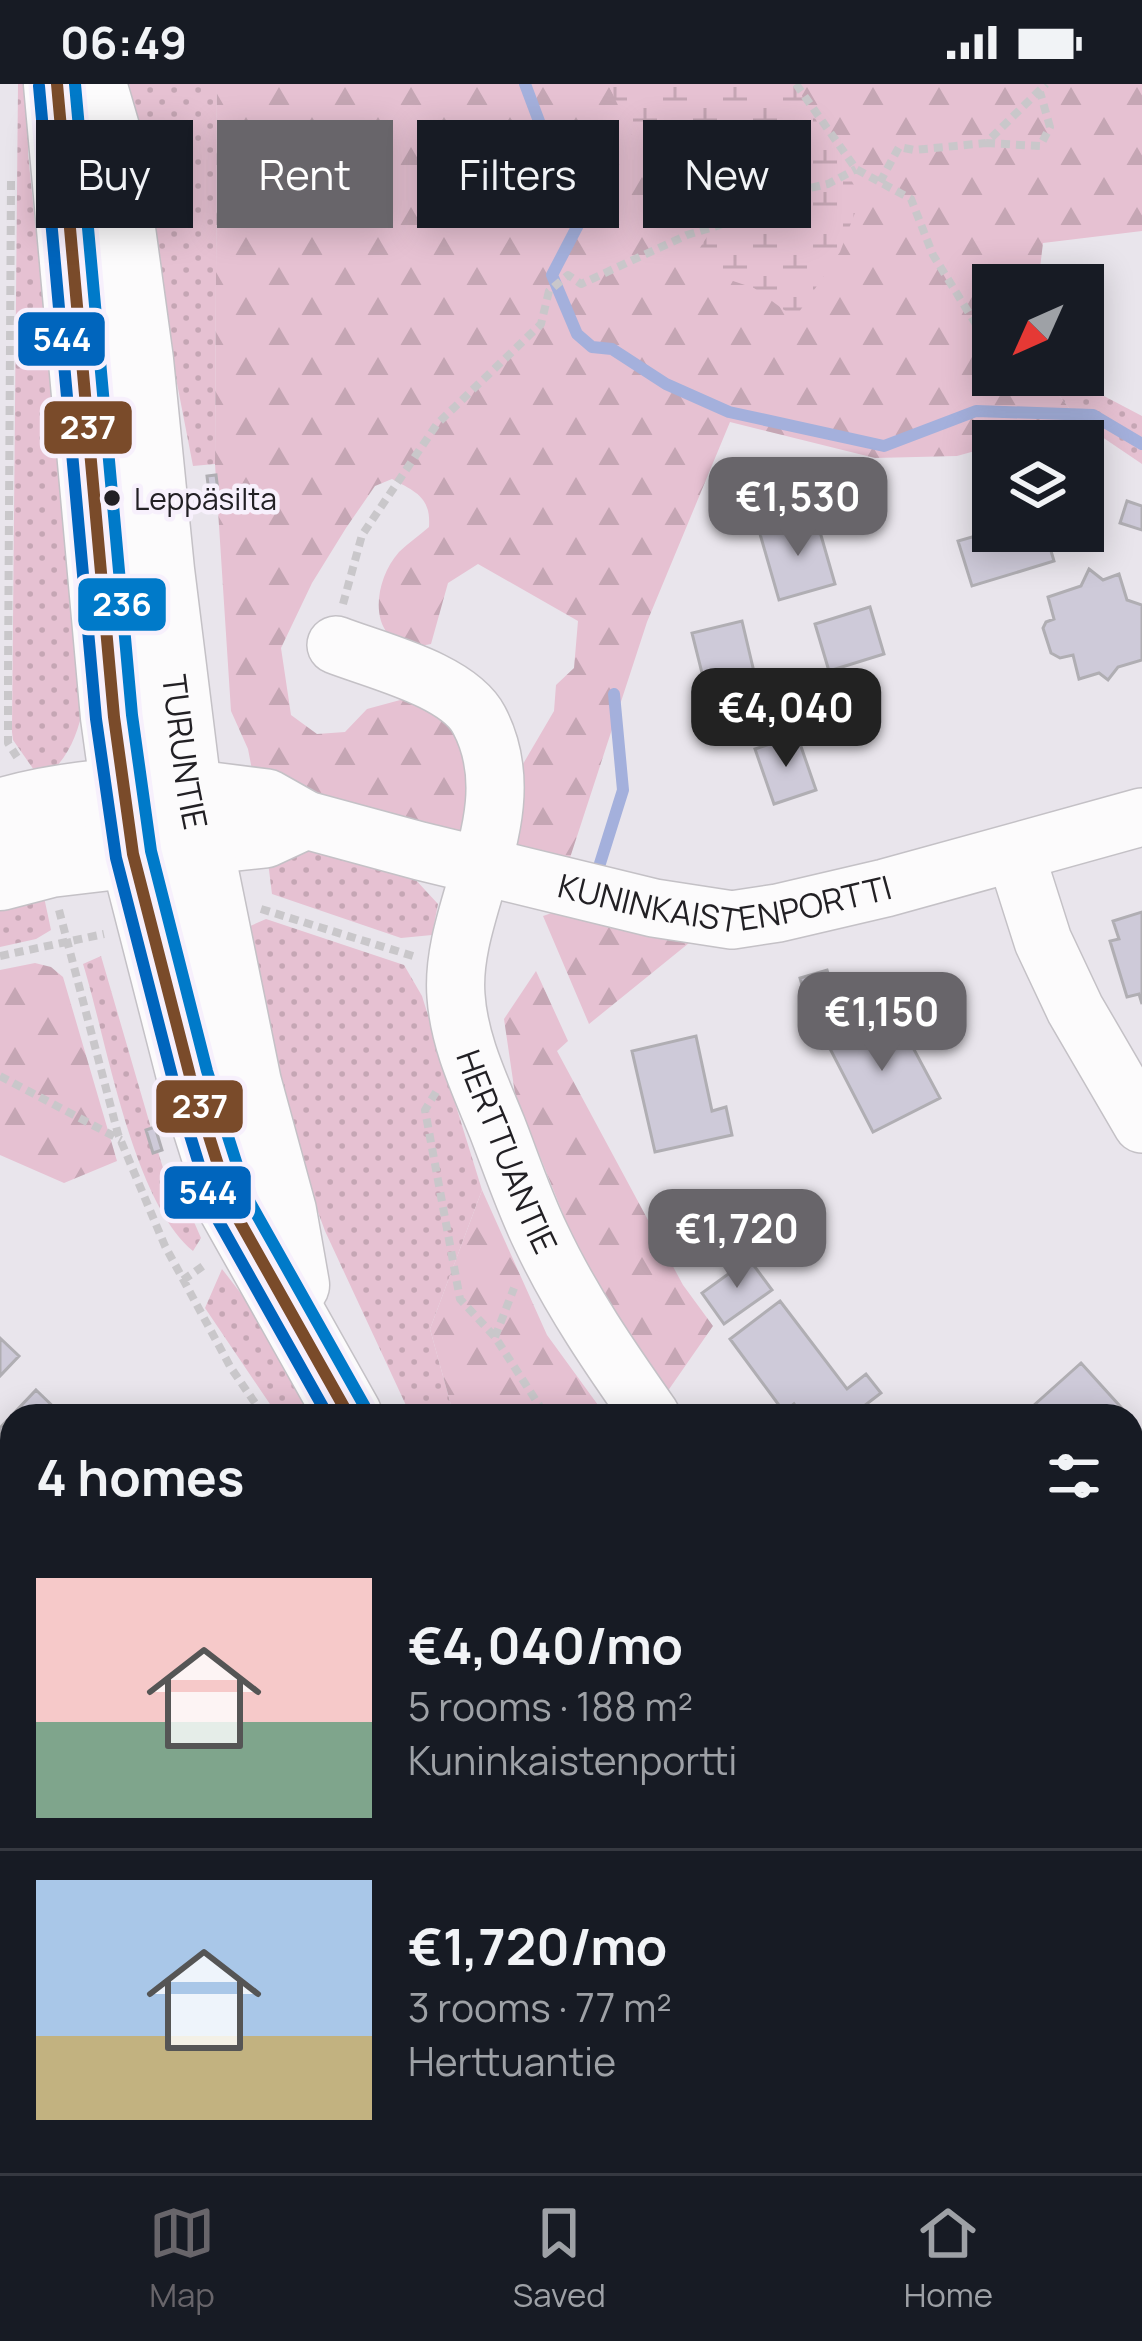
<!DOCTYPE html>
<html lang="en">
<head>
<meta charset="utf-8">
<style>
	:root { --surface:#171b24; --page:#20242c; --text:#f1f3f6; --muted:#9ea1a6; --line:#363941; --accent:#68656a }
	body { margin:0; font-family:Manrope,sans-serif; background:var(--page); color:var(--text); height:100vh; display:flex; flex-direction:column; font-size:45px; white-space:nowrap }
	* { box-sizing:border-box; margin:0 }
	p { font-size:39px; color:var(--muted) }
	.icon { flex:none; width:66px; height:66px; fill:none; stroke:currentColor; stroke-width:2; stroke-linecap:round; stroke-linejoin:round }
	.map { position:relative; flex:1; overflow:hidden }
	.drawer { position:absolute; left:0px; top:1320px; width:1143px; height:771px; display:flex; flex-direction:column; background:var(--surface); border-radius:36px 36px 0 0; box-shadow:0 6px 30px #0003 }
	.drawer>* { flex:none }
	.top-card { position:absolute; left:36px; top:36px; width:1071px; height:108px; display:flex; gap:24px }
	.needle { width:78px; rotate:225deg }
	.fabs { position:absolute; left:972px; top:180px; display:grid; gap:24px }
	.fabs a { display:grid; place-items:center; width:132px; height:132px; border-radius:0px; background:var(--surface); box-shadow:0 6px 30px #0003; font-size:60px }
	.price { position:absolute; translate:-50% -102px; padding:0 27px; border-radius:24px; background:var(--accent); color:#fff; font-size:39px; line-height:78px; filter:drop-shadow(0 3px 6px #0008) }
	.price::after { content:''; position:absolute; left:50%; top:72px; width:36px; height:27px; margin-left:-18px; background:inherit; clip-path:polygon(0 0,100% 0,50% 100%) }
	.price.on { background:#222; color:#fff }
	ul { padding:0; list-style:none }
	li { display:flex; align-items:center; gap:36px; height:300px; padding:0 36px }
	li+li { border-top:3px solid var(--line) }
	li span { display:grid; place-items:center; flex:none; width:336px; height:240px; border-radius:0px; color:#555 }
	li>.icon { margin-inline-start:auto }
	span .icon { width:144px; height:144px; fill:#fffc; stroke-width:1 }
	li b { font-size:51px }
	h2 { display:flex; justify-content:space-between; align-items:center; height:144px; padding:0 36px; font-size:51px }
	.tag { padding:0 42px; border-radius:0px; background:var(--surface); box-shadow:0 6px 30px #0003; font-size:42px; line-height:108px }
	.tag.on { background:var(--accent); color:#fff }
	.status { display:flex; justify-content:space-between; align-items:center; height:84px; padding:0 60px; background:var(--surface); direction:ltr }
	.status svg { height:33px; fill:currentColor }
	.menu { display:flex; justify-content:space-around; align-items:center; height:168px; border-top:3px solid var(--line); background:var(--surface); font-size:33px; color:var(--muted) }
	.menu a { display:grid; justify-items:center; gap:6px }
	.menu .on { color:var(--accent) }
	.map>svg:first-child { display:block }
</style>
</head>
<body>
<div class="status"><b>06:49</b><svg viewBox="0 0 49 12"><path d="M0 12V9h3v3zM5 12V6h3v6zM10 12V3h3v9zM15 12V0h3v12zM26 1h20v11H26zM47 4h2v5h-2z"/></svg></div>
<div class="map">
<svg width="1142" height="2089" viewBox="0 0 1142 2089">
	<defs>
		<pattern id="grass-dots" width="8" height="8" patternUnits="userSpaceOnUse" patternTransform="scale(3)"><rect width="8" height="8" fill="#e6c1d2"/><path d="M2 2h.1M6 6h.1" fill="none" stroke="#c5a6b4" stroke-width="1.8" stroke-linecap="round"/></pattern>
		<pattern id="forest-firs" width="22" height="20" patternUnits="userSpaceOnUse" patternTransform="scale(3)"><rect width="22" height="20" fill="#e6c1d2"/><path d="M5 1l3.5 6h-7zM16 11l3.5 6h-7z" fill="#c5a6b4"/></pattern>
		<pattern id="wetland-marsh" width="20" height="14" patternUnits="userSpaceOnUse" patternTransform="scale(3)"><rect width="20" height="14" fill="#e6c1d2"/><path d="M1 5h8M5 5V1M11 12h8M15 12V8" fill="none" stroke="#c5a6b4"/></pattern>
	</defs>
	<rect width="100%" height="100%" fill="#e9e5ec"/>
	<path fill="url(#grass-dots)" d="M18,0H28V70L84,621C77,652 68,677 41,696L13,656L12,648Z
		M129,0H217L215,380L193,382L169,258L143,67Z
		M1043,291H1064L1142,332V380L1080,338Z
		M290,763L401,780L438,820L432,851L401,854L272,810L268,778Z
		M44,813L51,846L36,855L0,863V824Z
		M266,835L404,881L422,912L482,1106L430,1245L454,1332H411L325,1147L287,1044L239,847Z
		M101,872L151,1044L153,1068H158L164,1087L180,1106L201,1154L193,1167C132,1116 107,957 83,880Z
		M222,1185L246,1216L310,1332H278L205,1224Z
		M1131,1973L1142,1985V2048L1131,2034Z"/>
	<path fill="url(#forest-firs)" d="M217,0H1142V147L1043,159L1038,201H993V291H1043L1080,338L1010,357H993V362L957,372L875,374L730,338L647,538L567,783L514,771L516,692L554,627L556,601L574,584L578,537L478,480L448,499L431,560C368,573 368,503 399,468C408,459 420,451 429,443C431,413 416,408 392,395L375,402L346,444L312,499L281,564L291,631L317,650L345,648L367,625L415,612L453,638L480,704L469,757L253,691L248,665L231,627L215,380Z
		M575,821L689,859L589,940L543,832Z
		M35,879L51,883L63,893L117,1077L64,1099L0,1071V886Z
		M536,887L568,957L557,967L683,1201L713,1242L665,1311L601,1225L515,1010L504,935Z
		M482,1106L547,1251L606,1332H454L430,1245Z
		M1131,2034L1142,2048V2089H966L958,2079H1131Z
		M12,2078L111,2079L118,2089H3L1,2087Z"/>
	<path fill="url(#wetland-marsh)" d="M608,0H795L861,113L840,168L795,234L754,204L688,182L739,104L685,28L642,72Z"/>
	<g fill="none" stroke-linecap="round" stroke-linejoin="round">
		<path stroke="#a4b0dc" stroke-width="12" d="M525,0L578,141L552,191L577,250L592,263L612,265L666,300L729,328L884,362L976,327L1093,331L1142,360
			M597,789L623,706L614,610"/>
	</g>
	<path fill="#cecad9" stroke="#b0aeb3" stroke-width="3" d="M216,391L219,415L210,416L207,392Z
		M1127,417L1142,422V446L1120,439Z
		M816,434L835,500L779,516L760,450Z
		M993,447H1045L1054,477L972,502L958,457Z
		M1089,485L1103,496L1119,490L1127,516L1142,521V576L1118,583L1108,596L1099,589L1079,595L1073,571L1060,574L1051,569L1043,544L1046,538L1054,535L1048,513L1081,502Z
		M870,523L884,570L829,587L815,540Z
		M742,537L758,605L709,617L692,549Z
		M797,651L816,706L774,720L755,665Z
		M1142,828V920L1139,910L1127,913L1110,857L1119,855L1113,837Z
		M827,886L842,938L815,946L800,894Z
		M863,938L870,952L890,941L901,963L910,958L940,1014L873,1048L826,957Z
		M696,952L712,1027L726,1023L732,1051L655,1068L632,967Z
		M155,1043L162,1066L153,1069L146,1046Z
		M749,1175L772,1206L724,1240L702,1209Z
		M780,1217L847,1305L866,1290L881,1309L851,1332H803L794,1320L784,1328L730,1255Z
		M0,1254L19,1272L0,1292Z
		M1081,1279L1129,1332H1042L1033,1322Z
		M36,1306L63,1332H12V1386L0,1375V1344Z
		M1131,1335L1142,1347V1355L1131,1365Z
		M0,1380L12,1392V1399L0,1412Z
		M1131,1658L1142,1669V1687L1131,1697Z
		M1132,1700L1142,1706V1763L1131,1752Z
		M12,1727V1814L0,1799V1737Z
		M12,1910V1973L0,1959V1920Z
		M497,2079H527L516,2089H506Z"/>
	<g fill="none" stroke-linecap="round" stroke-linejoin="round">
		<defs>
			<g id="minor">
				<path id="s1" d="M336,561C377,577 458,596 479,636C528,729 449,824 456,912C459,958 480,1001 497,1043C511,1079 524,1118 541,1153C571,1217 611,1275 651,1332"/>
				<path id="s2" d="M188,704L267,714L306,736L420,767L654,824L732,836L778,829L885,804L1142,733"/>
				<path d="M199,762L265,755L306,736"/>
				<path d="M1015,769L1043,857L1075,925L1142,1040"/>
				<path d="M0,1539L12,1554"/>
				<path d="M1131,1927L1142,1939"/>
				<path d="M423,2079L431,2089"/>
			</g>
			<g id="major">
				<path d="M57,0L114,633L133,770L190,992L231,1122L349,1332"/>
				<path id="s3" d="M93,0L110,58L140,276L161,486L188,704L248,999L283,1127L296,1201"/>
				<path d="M0,728C54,712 110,707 167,705"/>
				<path d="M0,793L50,780L177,765"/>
				<path d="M914,2079L922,2089"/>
			</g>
		</defs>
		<use href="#minor" stroke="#c4c1c6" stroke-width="60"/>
		<use href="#major" stroke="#c4c1c6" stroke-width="69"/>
		<path stroke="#c9c7ca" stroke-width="8" stroke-dasharray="9 6" stroke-linecap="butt" d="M796,0L856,85L911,115L933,171L977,242L993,259
			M986,59L1040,62L1050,43L1040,8
			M11,97L8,592V659L17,673
			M880,98L899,63L914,66L986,59L1046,0
			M1022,291L1023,292
			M343,520L362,451L437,340L541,240L549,207L568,191L581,200L687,151L720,141L778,111L828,100L856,85
			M261,825L413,872
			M59,826L118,1050L165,1162L231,1284L264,1332
			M0,872L104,850
			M0,992L121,1056
			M436,1008L425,1026L460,1215L495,1253L546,1332
			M183,1196L206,1180
			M495,1253L514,1204
			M725,2079L726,2089
			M843,2079L851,2089
			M0,2080L12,2071"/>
		<use href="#minor" stroke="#fcfbfc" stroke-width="57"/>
		<use href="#major" stroke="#fcfbfc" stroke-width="66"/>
		<defs>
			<path id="bus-1" d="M57,0L114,633L133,770L190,992L231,1122L349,1332"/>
			<path id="bus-2" d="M39,2L96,635L116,774L173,996L214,1129L328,1332"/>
			<path id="bus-3" d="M75,0L132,631L151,767L207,987L248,1115L365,1323"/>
		</defs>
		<use href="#bus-1" stroke="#f7f0fc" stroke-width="21"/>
		<use href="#bus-2" stroke="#f7f0fc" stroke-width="21"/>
		<use href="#bus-3" stroke="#f7f0fc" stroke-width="21"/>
		<use href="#bus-1" stroke="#7a4b2a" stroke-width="12"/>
		<use href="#bus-2" stroke="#0065bd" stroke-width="12"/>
		<use href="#bus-3" stroke="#007ac9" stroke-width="12"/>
	</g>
	<circle fill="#222024" stroke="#f7f0fc" stroke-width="4.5" cx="112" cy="414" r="10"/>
	<g text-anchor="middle" stroke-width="9" stroke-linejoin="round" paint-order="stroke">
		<g font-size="30" fill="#222024" stroke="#f7f0fc" text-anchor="start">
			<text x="134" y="426">Leppäsilta</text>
		</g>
		<g font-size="33" fill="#222024" stroke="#f7f0fc">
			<text dy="12" stroke="none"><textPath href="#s3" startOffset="675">TURUNTIE</textPath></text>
			<text dy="12" stroke="none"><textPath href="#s2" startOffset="555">KUNINKAISTENPORTTI</textPath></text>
			<text dy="12" stroke="none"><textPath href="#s1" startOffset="612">HERTTUANTIE</textPath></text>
		</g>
	</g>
	<g stroke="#f7f0fc" stroke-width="4.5">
		<rect x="16" y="226" width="91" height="58" rx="12" fill="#0065bd"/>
		<rect x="42" y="315" width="92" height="57" rx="12" fill="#7a4b2a"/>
		<rect x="76" y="492" width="92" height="57" rx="12" fill="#007ac9"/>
		<rect x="154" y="994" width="91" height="57" rx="12" fill="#7a4b2a"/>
		<rect x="162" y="1080" width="91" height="57" rx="12" fill="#0065bd"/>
	</g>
	<g font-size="33" text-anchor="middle" font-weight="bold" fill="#fff">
		<text x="62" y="267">544</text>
		<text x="88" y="355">237</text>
		<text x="122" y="532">236</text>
		<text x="200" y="1034">237</text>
		<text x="208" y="1120">544</text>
	</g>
</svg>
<div class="fabs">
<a><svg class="needle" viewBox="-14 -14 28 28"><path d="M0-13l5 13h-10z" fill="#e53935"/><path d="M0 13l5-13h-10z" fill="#9ea1a6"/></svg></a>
<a><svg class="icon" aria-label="layers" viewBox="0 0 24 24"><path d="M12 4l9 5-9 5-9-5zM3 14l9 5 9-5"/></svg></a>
</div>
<b class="price" style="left:798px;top:475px">€1,530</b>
<b class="price on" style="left:786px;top:686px">€4,040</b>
<b class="price" style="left:882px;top:990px">€1,150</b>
<b class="price" style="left:737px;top:1207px">€1,720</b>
<div class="top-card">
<a class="tag">Buy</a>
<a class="tag on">Rent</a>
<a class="tag">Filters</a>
<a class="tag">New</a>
</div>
<section class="drawer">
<h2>4 homes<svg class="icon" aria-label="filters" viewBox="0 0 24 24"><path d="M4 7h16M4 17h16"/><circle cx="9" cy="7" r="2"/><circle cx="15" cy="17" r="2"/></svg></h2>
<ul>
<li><span style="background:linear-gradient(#f6c9c9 60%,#7fa58c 0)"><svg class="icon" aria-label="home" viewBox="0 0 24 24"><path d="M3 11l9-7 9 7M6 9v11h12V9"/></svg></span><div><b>€4,040/mo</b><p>5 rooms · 188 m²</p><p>Kuninkaistenportti</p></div></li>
<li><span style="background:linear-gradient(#a9c7e8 65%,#c2b280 0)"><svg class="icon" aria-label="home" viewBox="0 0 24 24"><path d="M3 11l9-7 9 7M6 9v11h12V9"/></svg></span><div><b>€1,720/mo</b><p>3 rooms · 77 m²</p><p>Herttuantie</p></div></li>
</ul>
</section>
</div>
<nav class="menu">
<a class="on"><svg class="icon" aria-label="map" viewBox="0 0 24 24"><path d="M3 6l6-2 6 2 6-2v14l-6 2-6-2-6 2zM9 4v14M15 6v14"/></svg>Map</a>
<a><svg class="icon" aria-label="saved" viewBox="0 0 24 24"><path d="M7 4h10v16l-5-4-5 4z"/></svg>Saved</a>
<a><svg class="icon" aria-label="home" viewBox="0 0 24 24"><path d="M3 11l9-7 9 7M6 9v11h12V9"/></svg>Home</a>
</nav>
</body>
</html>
